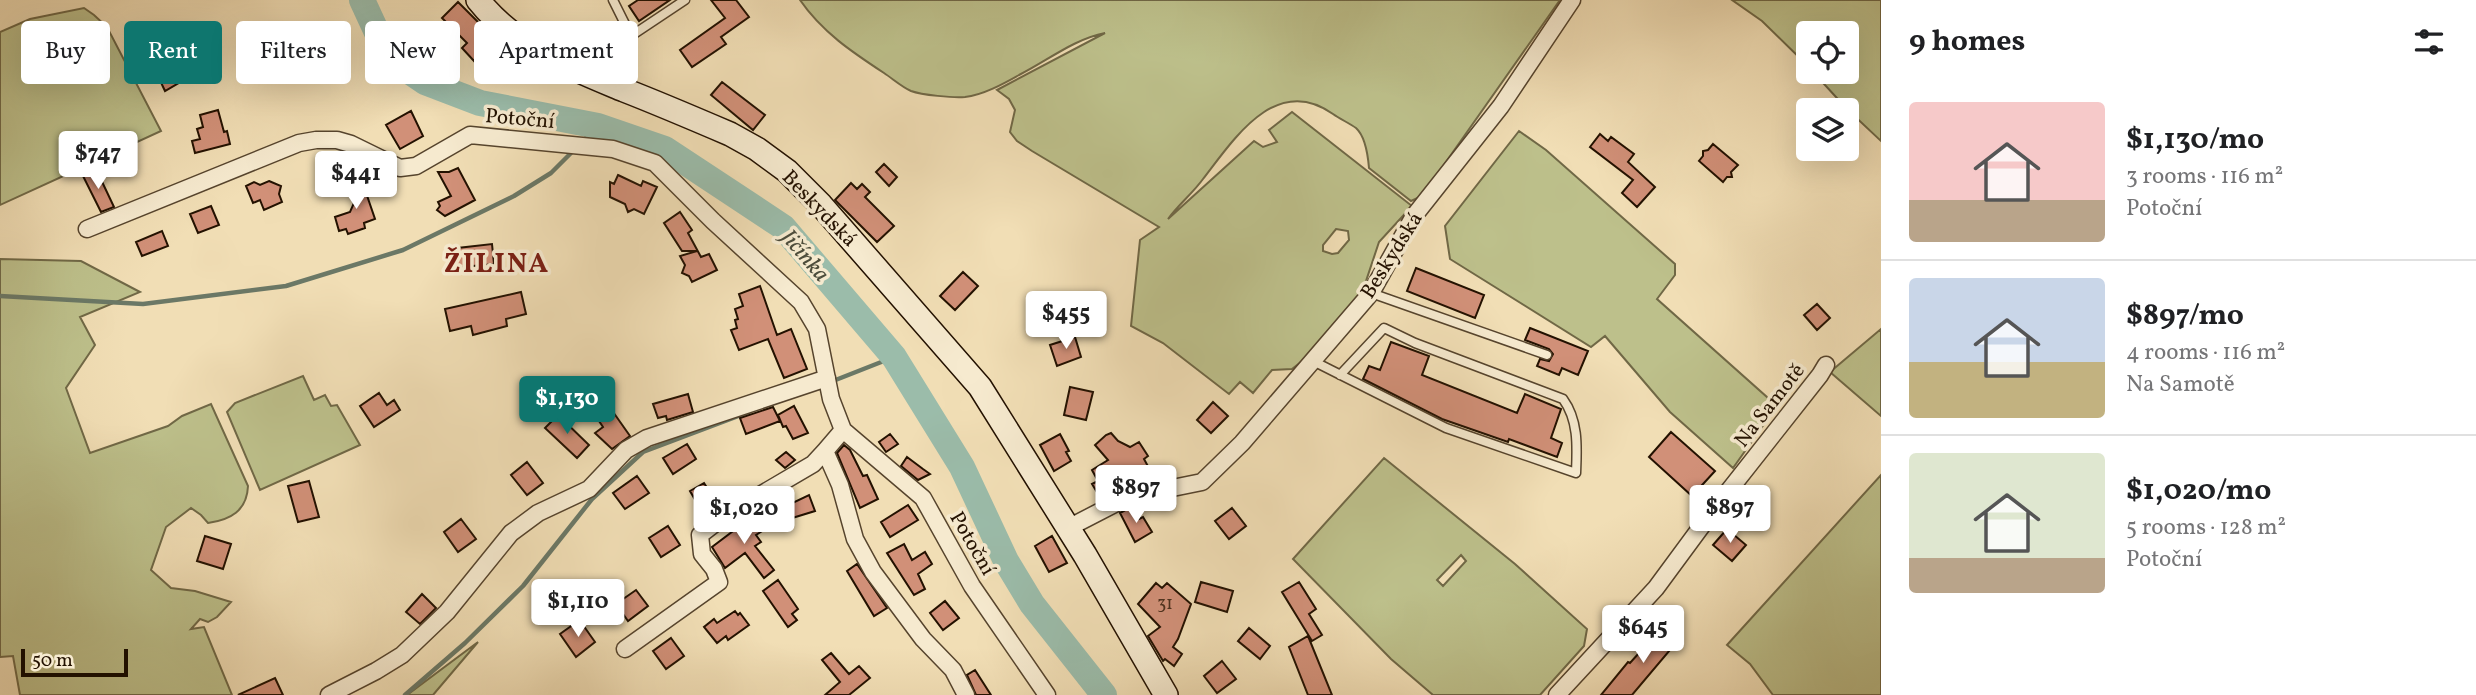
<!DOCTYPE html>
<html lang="en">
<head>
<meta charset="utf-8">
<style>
	:root { --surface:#fff; --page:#f2f2f2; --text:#202124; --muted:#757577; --line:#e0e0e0; --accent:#0f766e }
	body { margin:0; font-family:Vollkorn,serif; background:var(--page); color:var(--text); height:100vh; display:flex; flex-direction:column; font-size:26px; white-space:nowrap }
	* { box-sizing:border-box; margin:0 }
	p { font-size:23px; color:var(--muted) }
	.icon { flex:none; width:38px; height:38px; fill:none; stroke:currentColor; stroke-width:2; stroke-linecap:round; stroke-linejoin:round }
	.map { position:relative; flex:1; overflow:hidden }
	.details { display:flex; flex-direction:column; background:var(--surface); width:595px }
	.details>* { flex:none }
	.hud { position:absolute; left:21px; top:21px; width:665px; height:63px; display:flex; gap:14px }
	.buttons { position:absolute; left:1796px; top:21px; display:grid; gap:14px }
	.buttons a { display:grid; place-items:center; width:63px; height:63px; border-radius:7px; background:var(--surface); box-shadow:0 7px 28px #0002; font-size:35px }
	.scale { position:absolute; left:21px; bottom:18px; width:107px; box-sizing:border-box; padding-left:7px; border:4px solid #231100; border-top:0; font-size:19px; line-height:24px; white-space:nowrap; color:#231100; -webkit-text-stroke:5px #f6eacf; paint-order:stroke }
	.price { position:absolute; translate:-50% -60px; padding:0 16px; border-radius:7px; background:#fff; color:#222; font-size:23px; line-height:46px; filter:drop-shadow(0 2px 4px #0008) }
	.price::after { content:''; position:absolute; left:50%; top:42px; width:21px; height:16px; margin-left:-10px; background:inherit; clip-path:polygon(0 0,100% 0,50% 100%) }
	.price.active { background:var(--accent); color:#fff }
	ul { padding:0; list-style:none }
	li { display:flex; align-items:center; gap:21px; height:175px; padding:0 28px }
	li+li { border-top:2px solid var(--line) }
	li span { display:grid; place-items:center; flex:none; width:196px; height:140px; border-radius:7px; color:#555 }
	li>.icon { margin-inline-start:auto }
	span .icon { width:84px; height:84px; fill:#fffc; stroke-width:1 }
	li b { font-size:30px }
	h2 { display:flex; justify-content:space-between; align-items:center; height:84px; padding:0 28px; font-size:30px }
	.chip { padding:0 24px; border-radius:7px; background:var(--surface); box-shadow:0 7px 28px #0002; font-size:24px; line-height:63px }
	.chip.active { background:var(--accent); color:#fff }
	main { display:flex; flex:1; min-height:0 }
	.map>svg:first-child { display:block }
</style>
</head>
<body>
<main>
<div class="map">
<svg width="1881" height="695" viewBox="0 0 1881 695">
	<rect width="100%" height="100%" fill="#f1deb5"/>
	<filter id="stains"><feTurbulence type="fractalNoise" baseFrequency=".00286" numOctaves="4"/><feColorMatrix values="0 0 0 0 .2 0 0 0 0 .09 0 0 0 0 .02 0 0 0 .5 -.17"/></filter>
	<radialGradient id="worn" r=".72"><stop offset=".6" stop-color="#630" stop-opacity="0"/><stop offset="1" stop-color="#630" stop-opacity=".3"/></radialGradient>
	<path fill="#bdc08b" stroke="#706846" stroke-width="2" fill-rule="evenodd" d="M800,0H1560L1422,196L1411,201L1369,168C1368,156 1366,137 1356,128C1349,123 1340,119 1333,114C1276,73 1234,139 1203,179C1193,193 1178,205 1168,219L1254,141L1263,147L1277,142L1269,130L1292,112L1412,206L1379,242L1363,290L1324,344L1292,369L1272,370L1253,393L1240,382L1229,394L1163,343L1131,326L1140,240L1159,227L1032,151L1017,141L1010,132L1015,110L1009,99L997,90L1105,33C1074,39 1047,61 1019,75C1003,84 983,95 965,97C953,98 922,95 911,91C902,87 893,79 884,73C852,52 822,32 800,0ZM1336,229L1348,231L1349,240L1338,253L1332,254L1323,251V245Z
		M1732,0H1881V141L1847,109L1813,72H1846V33H1808V66L1762,21Z
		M84,8L94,15L107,27L161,131L122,149L108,144L76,158L70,173L0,205V32L30,19Z
		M1519,131L1546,150L1675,264V275L1657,299L1777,406L1733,468L1670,412L1605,336L1591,347L1450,259L1445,226Z
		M0,259L81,261L140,292L80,317L95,345L66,388L90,453L168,426L182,416L211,404L248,486C247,511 230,520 208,523L201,515L191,508L166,527L151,570L171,588L195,591L231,602L217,617L208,622L200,619L191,629L204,627L232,695H20L13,656L0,657Z
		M1881,329V416L1830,372Z
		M303,376L314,400L325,395L331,406L337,405L360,445L260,490L227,412L235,403Z
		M1384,458L1515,564L1587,629L1584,646L1540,695H1433L1391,659L1293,559ZM1461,555L1466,561L1443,586L1437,580Z
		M1881,475V695H1773L1750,664L1727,645Z
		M478,642L433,695H407Z"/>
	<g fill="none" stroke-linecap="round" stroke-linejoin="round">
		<path stroke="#6b7866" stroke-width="4.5" d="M582,142L598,126
			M0,296L143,304L286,286L403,250L514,196L551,173L573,151
			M833,381L894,357
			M405,695L465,643L523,586L592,499L643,452L749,412"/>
		<path stroke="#9bbcaa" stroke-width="26" d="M362,0L380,39L400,65L425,82L480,103L598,126L665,149L783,227L894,357L962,467L1006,561L1032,604L1104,695"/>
	</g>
	<path fill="#d19078" stroke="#231100" stroke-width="2" d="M638,0H670L639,21L629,6Z
		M711,0H736L749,17L721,37L726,44L692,67L680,50L725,18Z
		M458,2L501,45L492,55L504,65L496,74L477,58L474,61L462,48L467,43L442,18Z
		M174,65L182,81L165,91L157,74Z
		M722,82L765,115L753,130L711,95Z
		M218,110L224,132L227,131L230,144L195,153L192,141L200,139L197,129L203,127L200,115Z
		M411,111L423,136L400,149L386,125Z
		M1600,134L1608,141L1611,137L1634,154L1628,162L1655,187L1637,207L1622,193L1633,180L1590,147Z
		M1713,144L1738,165L1731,172L1732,177H1727L1723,182L1699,161L1703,156V151L1708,150Z
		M884,164L897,177L889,186L876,172Z
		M458,168L475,200L445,216L437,210L440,206L438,202L451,196L438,172H449Z
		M96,169L114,207L101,212L83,176Z
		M618,175L641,186L643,181L657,187L644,214L634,209L628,212L625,204L610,197V182L614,184Z
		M269,181L281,186L279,194L282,202L264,210L260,200L253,203L246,186L254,182L260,185Z
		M362,181L375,219L364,223L365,228L348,234L346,229L339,231L335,217L350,212L354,203L348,186Z
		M851,183L857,189L862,184L870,192L865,197L894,226L877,242L835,200Z
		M211,206L219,225L198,233L190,214Z
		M680,212L692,230L688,233L701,257L709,254L717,270L692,282L689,276L682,273L685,265L680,256L697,251H682L664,223Z
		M162,231L168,246L142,256L136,242Z
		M492,244L494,264L451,268L449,249Z
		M1416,268L1484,295L1475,318L1407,291Z
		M963,272L978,286L955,310L940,296Z
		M760,286L777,335L791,329L807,369L784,378L768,339L739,350L731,330L737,328L735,320L738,319L735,309L743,306L739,294Z
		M521,292L526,314L506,319L507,326L473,335L471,326L450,331L445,309Z
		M1817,304L1830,318L1817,330L1804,315Z
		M1530,328L1588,351L1578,375L1562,368L1559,375L1537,366L1540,359L1549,361L1553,354L1549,349L1525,340Z
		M1075,337L1081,357L1057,366L1050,345Z
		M1391,342L1429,356L1422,375L1517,413L1525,394L1561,409L1551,438L1562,443L1557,457L1509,439L1508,442L1442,419L1363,379L1369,366L1380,370Z
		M1070,387L1093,392L1086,420L1064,415Z
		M379,393L387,405L394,400L400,410L374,427L360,406Z
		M688,394L693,412L667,420L666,416L658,418L653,404Z
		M1213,402L1228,416L1211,433L1197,420Z
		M794,406L808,433L793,439L786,426L783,427L778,415Z
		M773,407L780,421L746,434L740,418Z
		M611,409L630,436L612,449L595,433L603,427L597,418Z
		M558,415L589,445L577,458L545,428Z
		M1671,432L1715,471L1692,496L1649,457Z
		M1111,433L1118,441L1130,447L1139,442L1148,456L1144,459L1150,470L1119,488L1120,489L1101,499L1092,484L1098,481L1092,470L1108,460L1095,445L1106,435Z
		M890,434L898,444L886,452L879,442Z
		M1060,434L1069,451L1066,452L1071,461L1054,471L1040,445Z
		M687,444L696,459L673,474L663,458Z
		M844,445L850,450L863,476L867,475L878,499L860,508L837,453Z
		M786,452L795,460L785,468L776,460Z
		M907,457L923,469L930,474L918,480L901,466Z
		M527,462L543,483L527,495L511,475Z
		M637,476L649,493L625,509L613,493Z
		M309,481L319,517L298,522L288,486Z
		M704,483L711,494L697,503L690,491Z
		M809,495L815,511L789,519L784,507Z
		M908,505L918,520L890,537L881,522Z
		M1131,507L1139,519L1143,517L1152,532L1135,542L1120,513Z
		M1232,508L1246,526L1229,539L1215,521Z
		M757,513L767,528L756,535L761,542L755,546L774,570L764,578L745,553L725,568L712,547Z
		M461,519L476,539L458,552L444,532Z
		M668,526L680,545L661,557L649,538Z
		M1727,529L1746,545L1732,561L1713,545Z
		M205,536L231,544L223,569L197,561Z
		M1052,536L1067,563L1049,572L1035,546Z
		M904,544L912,560L925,552L932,564L918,574L925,589L914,595L887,553Z
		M857,564L887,608L874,616L847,571Z
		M778,580L798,609L792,614L797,620L788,627L763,591Z
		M1201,582L1233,591L1227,612L1195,602Z
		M1299,582L1316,609L1309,614L1322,635L1312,641L1282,592Z
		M1156,583L1162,588L1167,583L1191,604L1178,639L1173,647L1182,654L1174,666L1165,659L1163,661L1148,636L1160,627L1138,604Z
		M636,590L648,606L628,621L616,604Z
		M422,594L436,608L420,624L406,612Z
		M945,601L959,618L943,630L930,613Z
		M735,611L738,615L740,613L749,625L728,640L726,636L717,643L704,627L714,619L717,623Z
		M574,624L578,628L583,625L595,642L576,657L560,634Z
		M1667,626L1681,637L1632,695H1601L1628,662L1630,663L1639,653L1641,655Z
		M1249,628L1270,646L1260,659L1238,641Z
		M1308,636L1332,695H1308L1289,647Z
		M671,638L684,656L666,669L653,651Z
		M831,653L849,674L859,666L870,678L849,695H825L840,682L822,660Z
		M1222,661L1236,679L1217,693L1204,676Z
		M975,670L991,695H976L967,675Z
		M275,678L283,695H238Z"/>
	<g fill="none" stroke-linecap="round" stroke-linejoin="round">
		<defs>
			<path id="lane" d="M613,0L631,36
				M605,79L631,36L685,0
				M1371,293L1547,355
				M1313,361L1446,428L1576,473C1577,448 1579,421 1563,399L1415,343L1384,328L1340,375"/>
			<path id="street" d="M87,229L299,143L316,140H337L351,144L400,168L416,166L470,135L613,149L655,163L713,221L801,302L817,329L831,399L843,430L923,498L972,586L1047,695
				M843,430L825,451L840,485L855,539L873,572L923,639L953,670L966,695
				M1068,528L1128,497L1202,482L1242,443L1371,293L1414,216L1501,106L1572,0
				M625,649L719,582L714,569L702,554L700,535L726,515L813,464L825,451
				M329,695L376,671L402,655L447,612L511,533L538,513L589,489L626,450L647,438L827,378
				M1557,695L1656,588L1712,512L1820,375L1826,365"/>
			<path id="secondary" d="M478,0C515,47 571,68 624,90C660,104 695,119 730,134L757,149L787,171L821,205L980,387L1085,555L1166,695"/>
		</defs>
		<use href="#lane" stroke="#56442d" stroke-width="11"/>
		<use href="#street" stroke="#56442d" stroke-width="19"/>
		<use href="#secondary" stroke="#231100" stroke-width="26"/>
		<use href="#lane" stroke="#f6eacf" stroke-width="8"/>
		<use href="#street" stroke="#f6eacf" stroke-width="16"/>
		<use href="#secondary" stroke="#f6eacf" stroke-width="23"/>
	</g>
	<g text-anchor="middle" stroke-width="7" stroke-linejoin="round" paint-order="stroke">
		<g font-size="18" fill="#4e311e">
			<text x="1165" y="609">31</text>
		</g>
		<g font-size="21" fill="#231100" stroke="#f6eacf">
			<text transform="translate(520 118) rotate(5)" y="7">Potoční</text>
			<text transform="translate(820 208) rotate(46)" y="7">Beskydská</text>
			<text transform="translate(1391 255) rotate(-58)" y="7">Beskydská</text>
			<text transform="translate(1769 405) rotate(-52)" y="7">Na Samotě</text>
			<text transform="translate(973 543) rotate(60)" y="7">Potoční</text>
		</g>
		<g font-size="23" font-style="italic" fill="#4d4d3c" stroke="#f6eacf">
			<text transform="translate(806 255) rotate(49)" y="8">Jičínka</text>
		</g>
		<g font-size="28" font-weight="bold" letter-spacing="2" fill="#7a1f14" stroke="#f6eacf">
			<text x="497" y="272">ŽILINA</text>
		</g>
	</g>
	<rect width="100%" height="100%" filter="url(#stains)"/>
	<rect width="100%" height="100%" fill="url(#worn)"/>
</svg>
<div class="buttons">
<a><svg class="icon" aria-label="locate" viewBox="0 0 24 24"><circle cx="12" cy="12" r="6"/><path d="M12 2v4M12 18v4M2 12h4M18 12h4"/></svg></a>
<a><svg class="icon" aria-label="layers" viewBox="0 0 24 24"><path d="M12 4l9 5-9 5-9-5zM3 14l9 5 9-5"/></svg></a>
</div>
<div class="scale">50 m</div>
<b class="price" style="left:98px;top:191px">$747</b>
<b class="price" style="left:356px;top:211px">$441</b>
<b class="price" style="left:1066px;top:351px">$455</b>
<b class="price active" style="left:567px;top:436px">$1,130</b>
<b class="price" style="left:1136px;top:525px">$897</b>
<b class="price" style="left:1730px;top:545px">$897</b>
<b class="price" style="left:744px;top:546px">$1,020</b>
<b class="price" style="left:578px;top:639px">$1,110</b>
<b class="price" style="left:1643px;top:665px">$645</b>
<div class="hud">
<a class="chip">Buy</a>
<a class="chip active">Rent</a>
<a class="chip">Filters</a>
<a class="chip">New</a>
<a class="chip">Apartment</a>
</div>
</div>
<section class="details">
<h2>9 homes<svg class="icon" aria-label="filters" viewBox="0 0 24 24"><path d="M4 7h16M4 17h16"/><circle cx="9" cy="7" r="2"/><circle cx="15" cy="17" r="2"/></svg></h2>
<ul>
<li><span style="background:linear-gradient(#f6c9c9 70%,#b9a48a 0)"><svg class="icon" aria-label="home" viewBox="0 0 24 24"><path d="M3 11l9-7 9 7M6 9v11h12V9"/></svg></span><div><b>$1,130/mo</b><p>3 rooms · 116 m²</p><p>Potoční</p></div></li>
<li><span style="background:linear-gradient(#c9d6e8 60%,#c2b280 0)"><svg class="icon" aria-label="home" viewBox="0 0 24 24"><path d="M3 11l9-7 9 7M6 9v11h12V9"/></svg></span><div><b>$897/mo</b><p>4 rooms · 116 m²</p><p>Na Samotě</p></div></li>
<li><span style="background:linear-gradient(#dfe7d0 75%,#b9a48a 0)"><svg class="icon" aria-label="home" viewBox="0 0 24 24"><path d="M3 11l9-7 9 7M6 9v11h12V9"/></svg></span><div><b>$1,020/mo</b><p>5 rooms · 128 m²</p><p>Potoční</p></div></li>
</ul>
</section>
</main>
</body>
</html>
